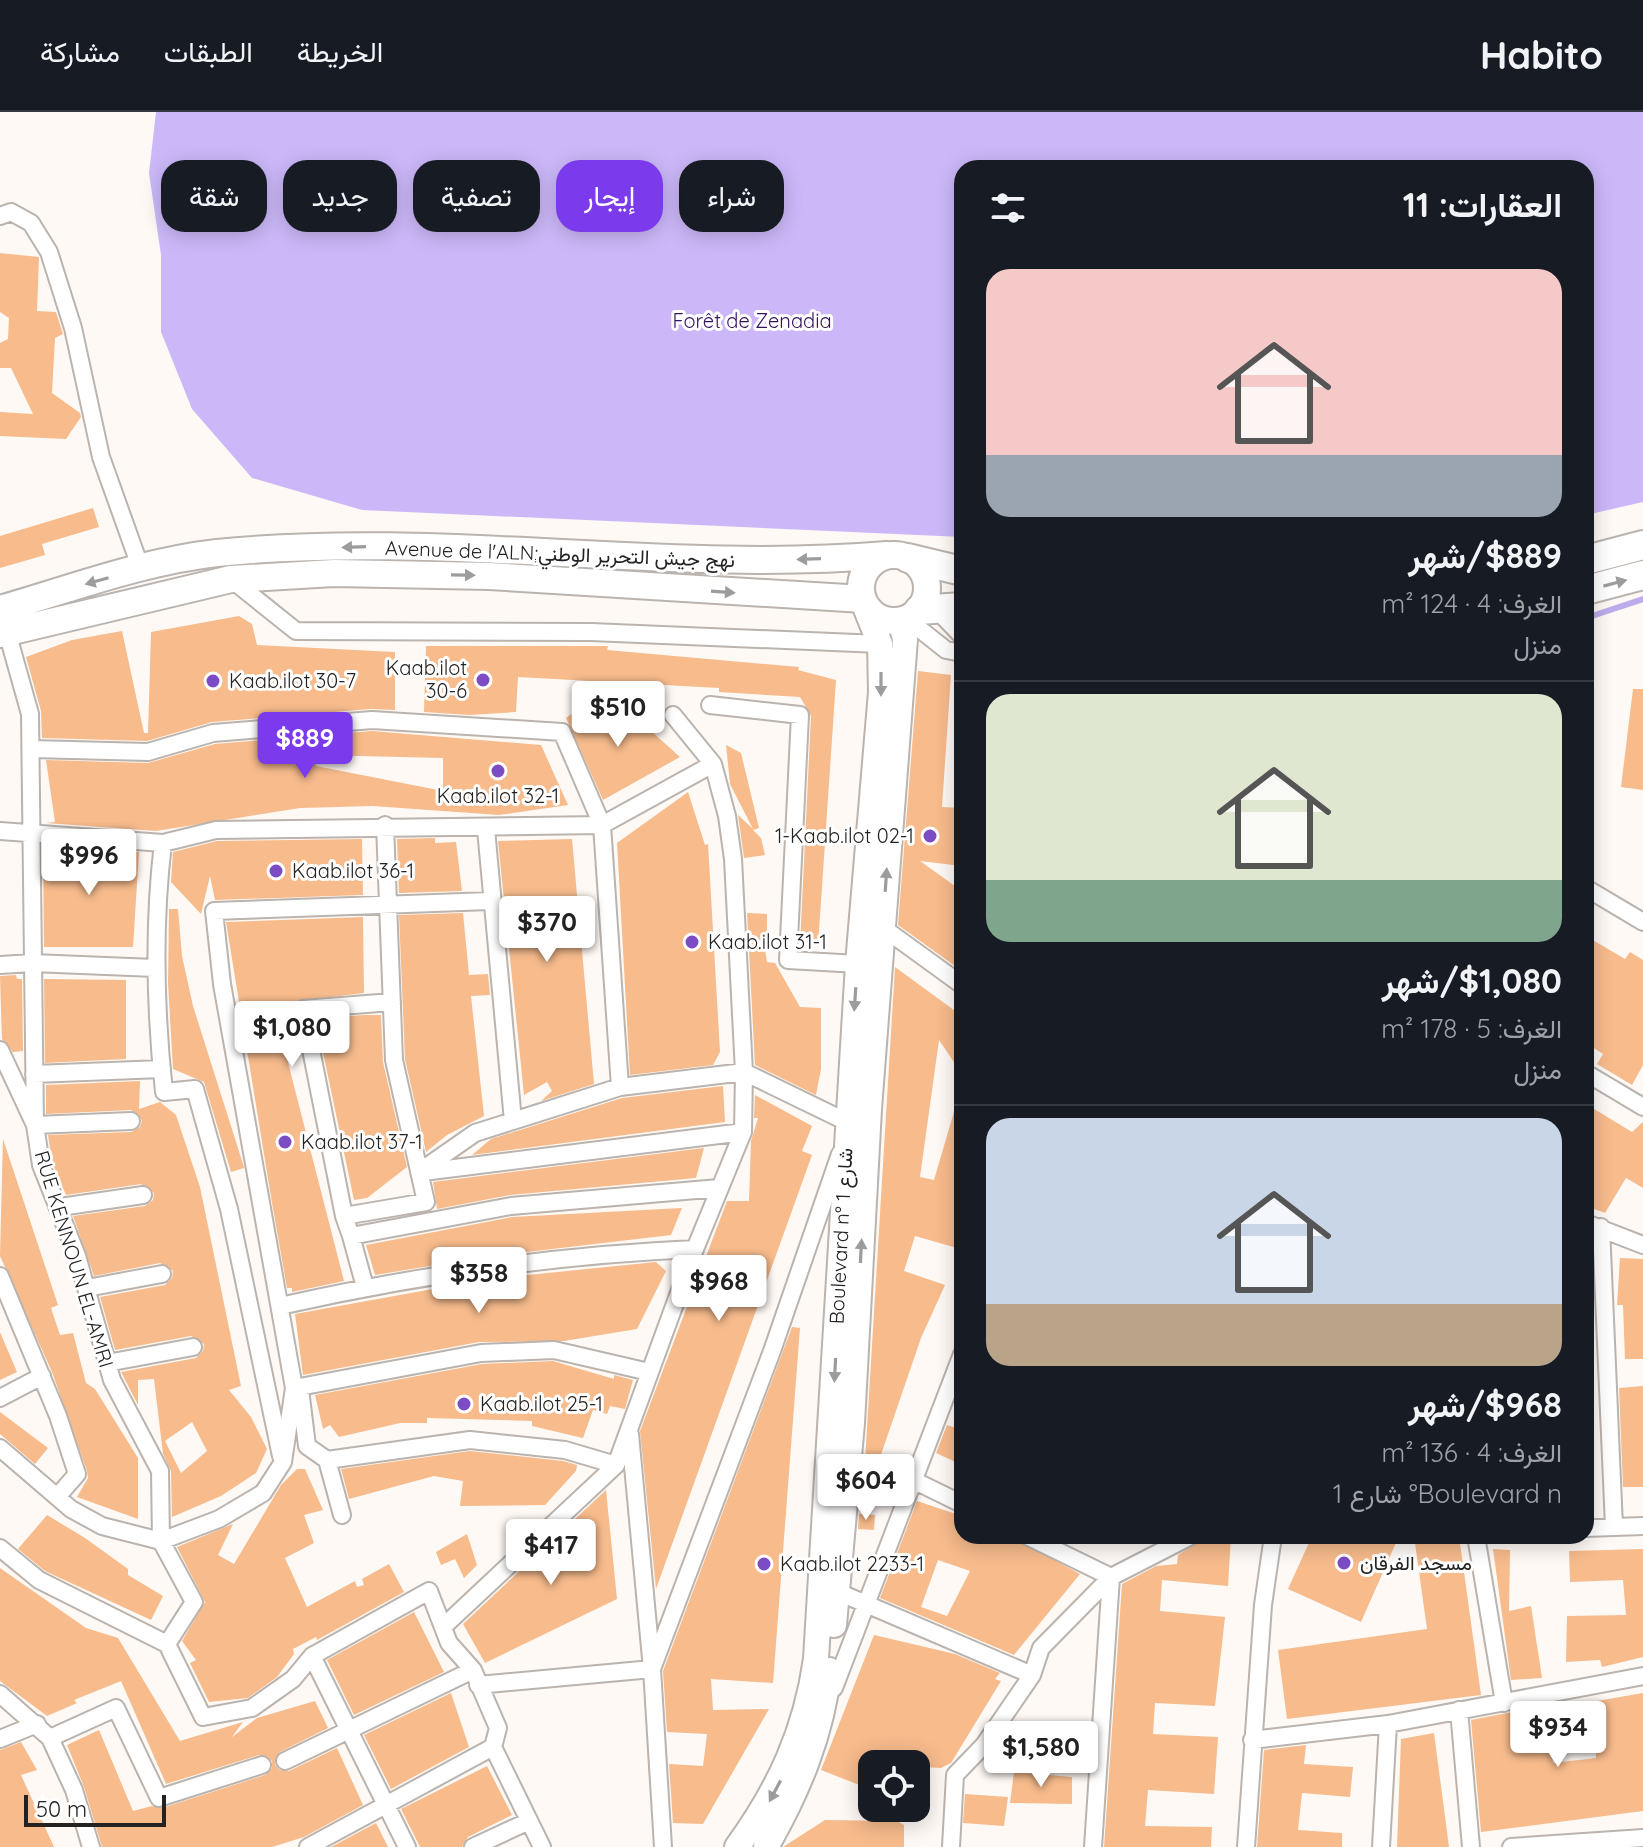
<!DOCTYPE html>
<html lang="ar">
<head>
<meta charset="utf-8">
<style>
	:root { --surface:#171b24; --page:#242831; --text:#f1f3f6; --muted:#9ea1a6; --line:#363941; --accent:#7c3aed }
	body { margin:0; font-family:Quicksand,Vazirmatn,sans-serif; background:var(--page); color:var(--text); direction:rtl; height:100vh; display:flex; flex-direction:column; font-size:30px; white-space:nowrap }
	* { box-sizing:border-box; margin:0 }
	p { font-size:26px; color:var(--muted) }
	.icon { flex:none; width:44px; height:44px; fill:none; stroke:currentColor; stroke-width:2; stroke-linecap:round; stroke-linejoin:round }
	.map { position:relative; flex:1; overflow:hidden; direction:ltr }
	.details { position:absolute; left:954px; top:48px; width:640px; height:1384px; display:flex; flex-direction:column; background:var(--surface); border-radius:24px; box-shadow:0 4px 20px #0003; direction:rtl }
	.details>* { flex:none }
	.banner { position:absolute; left:24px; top:48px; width:760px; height:72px; direction:rtl; display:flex; gap:16px }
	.fabs { position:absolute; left:858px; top:1638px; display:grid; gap:16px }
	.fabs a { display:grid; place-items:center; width:72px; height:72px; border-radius:16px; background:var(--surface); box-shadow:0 4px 20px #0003; font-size:40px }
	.scale { position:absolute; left:24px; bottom:20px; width:142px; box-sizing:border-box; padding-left:8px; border:4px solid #252321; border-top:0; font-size:22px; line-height:28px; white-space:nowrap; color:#252321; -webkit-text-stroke:6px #fff; paint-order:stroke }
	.price { position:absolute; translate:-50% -68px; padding:0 18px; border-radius:8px; background:#fff; color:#222; font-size:26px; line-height:52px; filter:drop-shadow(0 2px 4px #0008) }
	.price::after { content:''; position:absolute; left:50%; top:48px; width:24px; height:18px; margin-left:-12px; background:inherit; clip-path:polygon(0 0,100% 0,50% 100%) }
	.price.current { background:var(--accent); color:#fff }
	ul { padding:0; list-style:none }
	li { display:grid; align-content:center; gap:16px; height:424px; padding:0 32px }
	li+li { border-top:2px solid var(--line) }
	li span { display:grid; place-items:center; height:248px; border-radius:24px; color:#555 }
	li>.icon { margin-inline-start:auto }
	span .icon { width:144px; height:144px; fill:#fffc; stroke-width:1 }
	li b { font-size:34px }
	h2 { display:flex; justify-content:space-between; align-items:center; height:96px; padding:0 32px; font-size:34px }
	.tag { padding:0 28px; border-radius:24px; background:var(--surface); box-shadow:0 4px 20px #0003; font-size:28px; line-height:72px }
	.tag.current { background:var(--accent); color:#fff }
	header { display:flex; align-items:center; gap:48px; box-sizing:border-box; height:112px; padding:0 40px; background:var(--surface); border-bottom:2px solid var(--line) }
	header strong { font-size:38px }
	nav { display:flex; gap:44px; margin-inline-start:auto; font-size:28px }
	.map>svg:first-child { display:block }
</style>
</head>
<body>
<header>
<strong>Habito</strong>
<nav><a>الخريطة</a><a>الطبقات</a><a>مشاركة</a></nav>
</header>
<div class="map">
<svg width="1643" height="1735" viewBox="0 0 1643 1735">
	<rect width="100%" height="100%" fill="#fff9f5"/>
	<path fill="#ccb8f9" d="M156,0H1643V390L1586,403V56H962V425L362,398L252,366L192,297L161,220V143L149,61Z"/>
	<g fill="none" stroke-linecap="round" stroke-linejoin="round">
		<path stroke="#beabeb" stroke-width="6" d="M1586,506L1643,487"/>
	</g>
	<path fill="#f7bb8c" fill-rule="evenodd" d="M0,141L39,145L37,199L56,200L63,222L55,226L52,281L80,301L81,305L66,327L0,324V300L33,302L11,256H0V231L8,227L9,206L0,200Z
		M93,396L99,415L42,432L45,443L0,456V424Z
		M239,504L252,512L257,533L395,540V598L371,597L212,610L147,629L42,626L41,599L26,545L72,528L122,519L144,621H148L151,520Z
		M426,534H608L607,538L799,555L798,558L836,568L818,834L800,833L811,604L800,585L719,580V576L518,565L516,600L469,603L424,600Z
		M918,559L951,563L942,695L962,696V754L920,749L962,779V859L898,813Z
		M1633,577H1643V678L1621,675Z
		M581,595L589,596L595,608L618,599L630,600L680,645L603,688L566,606Z
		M372,619L541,633L568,693L499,703L373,694L300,696L156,719L46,711L55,710L46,648L148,651L215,632ZM317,643L443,646V679L316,654Z
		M726,633L741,641L759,716L753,718L761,726L765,743L744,746L738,703L753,717L730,672Z
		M688,680L705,733L708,732L720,940L713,953L630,963L617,731Z
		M435,726V731L456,730L462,779L399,781L397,727Z
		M362,727L363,783L215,788L210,764L201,802L171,770L173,740L217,729Z
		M572,727L594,972L541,989L552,979L547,970L524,983L498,729Z
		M43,733L139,740L133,835H44Z
		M169,797H178L182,844L193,894L243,1052L244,1056L231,1060L204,970L173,957L168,871Z
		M463,801L469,863L488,862L490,883L471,884L484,1004L447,1023L426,1040L405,947L399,803Z
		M747,801L767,802V831H764L767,850L775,851L800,895L821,896V957L816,983L755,953Z
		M363,805L364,881L273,892L344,1169L292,1180V1176H287L272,1091L226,810Z
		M1586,824L1625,847L1630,840L1643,848V953L1632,973L1597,952L1603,942L1586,931Z
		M895,855L962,904V962L939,928L920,1065L934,1068L958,986L962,987V1124L957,1136L915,1124L904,1159L945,1173L921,1226L862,1398Z
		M16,863L17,867H22L23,939L13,940L2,927L0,864Z
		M44,867L126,868V947L45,951Z
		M363,903H381L383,950L407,1055L367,1086L354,1088L316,907Z
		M140,969L139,997L160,990L176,1003L200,1075L241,1274L229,1278L251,1305L267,1337L256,1361L221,1384L172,1405L171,1359L163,1342L154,1267L138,1268V1293L121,1260L196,1246L203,1239L204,1232L191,1224L115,1238L100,1185L165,1173L172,1166L173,1159L160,1151L94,1164L73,1104L145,1094L153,1088L154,1081L141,1072L66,1083L52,1050L48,1023L131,1020L140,1015L142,1008L131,998L46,1002V973ZM192,1310L207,1339L181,1361L165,1329Z
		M723,974L725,1010L472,1043L491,1027L622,986Z
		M755,983L812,1014L802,1039L812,1043L656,1477L640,1319L727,1089H749L751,1029L758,1006H754Z
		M1586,992L1632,1020L1643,1010V1076L1626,1066L1605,1101L1586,1094Z
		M3,1027L58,1193L51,1196L60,1223L73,1221L86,1271L95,1277L138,1346V1407L77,1385L88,1366L87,1359L52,1260L0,1144Z
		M704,1036L696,1066L510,1083L437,1097L433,1070Z
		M682,1096L671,1123L485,1145L375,1163L366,1133L512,1105Z
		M1620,1146L1643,1147V1247H1625L1623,1193H1617Z
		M656,1150L666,1159L637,1217L564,1229L479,1230L303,1263L295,1202L488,1167Z
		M792,1215L800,1216L773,1571L711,1567L713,1598L769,1597L703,1712L673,1711L669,1652L703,1654L707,1622L667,1620L663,1559Z
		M0,1220L17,1260L0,1268Z
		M553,1249L614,1267V1263L633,1268L625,1297L610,1294L607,1302L593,1298L583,1326L532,1314V1309L427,1306V1311H400L339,1325L330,1313L323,1317L315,1283L482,1252Z
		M1643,1274V1375H1623L1619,1276Z
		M0,1300L48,1336L35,1352L0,1322Z
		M947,1313L962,1318V1353L936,1341Z
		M470,1339L563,1349L577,1353L576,1359L545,1393L460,1394L463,1369L434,1364L349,1387L341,1357Z
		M297,1357H305L323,1398L304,1403L314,1431L285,1446L307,1495L355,1469L357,1475L364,1473L362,1467L389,1452L404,1480L317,1528L316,1525L293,1537L294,1542L277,1565L248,1586L209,1590L190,1551L196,1548L182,1529L205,1490L177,1435L233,1412L218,1443L234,1452L281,1373Z
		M606,1378L617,1487L485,1551L463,1512Z
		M917,1389L962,1404V1424H1010L1080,1462L1014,1543L880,1486ZM938,1448L970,1459L947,1504L921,1495Z
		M859,1402L875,1403L874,1418L858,1417Z
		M47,1403L85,1426L128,1457V1463L163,1484L151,1508L45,1459L18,1437Z
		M467,1422L477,1453L464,1466L455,1447L441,1453L436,1440Z
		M1208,1424H1231L1228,1474L1162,1468L1160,1499L1225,1505L1215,1594L1155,1591L1153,1622L1218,1625L1214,1682L1148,1678L1145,1714L1212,1715L1211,1735H1104L1122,1472L1156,1454L1177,1452L1178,1443Z
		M1312,1424H1399L1361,1510L1288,1477Z
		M1414,1424H1459L1481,1583L1287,1607L1278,1538L1427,1517Z
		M1493,1437L1510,1438L1509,1499L1531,1494L1542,1566L1511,1568Z
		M1643,1437V1545L1602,1555L1600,1548L1566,1550L1567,1504L1626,1503L1623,1468L1570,1470L1569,1439Z
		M0,1456L86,1516L118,1526L180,1629L243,1610L232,1625L257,1606L315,1589L328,1616L280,1640L275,1653L280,1658L289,1659L337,1636L363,1693L304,1725L272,1735H102L84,1675L67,1633L99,1618L133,1699L152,1694L162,1696L265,1663L272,1656V1649L259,1643L166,1672L121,1569L74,1588L77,1591L47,1604L0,1569Z
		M414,1500L444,1560L354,1603L327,1548Z
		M874,1523L955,1542L1000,1561L995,1567L1001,1569L951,1651L941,1656L923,1655L924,1652H872V1678L821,1658Z
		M451,1581L469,1635L391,1677L364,1623Z
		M1643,1581V1699L1481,1720L1471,1608L1512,1600V1609L1547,1606L1553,1651L1596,1646L1597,1589Z
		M1434,1621L1449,1735H1397L1401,1627Z
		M21,1630L37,1658L21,1663L54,1735H0V1638Z
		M1306,1633L1304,1652L1353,1655L1350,1685L1302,1681L1298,1718L1342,1721V1735H1257L1264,1638Z
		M487,1654L512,1703L468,1725L462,1735H420L401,1697Z
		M1014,1660L1072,1665V1692L1010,1691Z
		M965,1682L1008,1685L1004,1714L963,1711Z
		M825,1708L897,1709L904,1713V1735H783Z
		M376,1711L388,1735H331Z"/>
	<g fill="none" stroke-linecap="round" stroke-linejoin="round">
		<defs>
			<path id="minor" d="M0,104L11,100L31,111L49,140L73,216L101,345L141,457
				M231,467L296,519L591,520L880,532
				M935,496L962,524
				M907,507L946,538L962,541
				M7,520L30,602L35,1013L41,1053L77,1144L112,1268L160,1359L161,1429L194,1490L167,1532L203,1605L252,1596L293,1567L312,1544L429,1479L449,1531L473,1558L498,1616L493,1635L542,1735
				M710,593L800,603L788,848L858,852
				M32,637L148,640L213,621L372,608L562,620L602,713L620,975
				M385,713L394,948L426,1090L344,1104L351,1124L511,1094L719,1076
				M486,717L513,1009
				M0,719L163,731L216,718L602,713L713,652
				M163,731C153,814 155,896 164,980L195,977L229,1097L281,1344
				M1586,776L1643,810
				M882,815L962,873
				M0,853L32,851L155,856
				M0,938L35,1013L131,1009
				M1586,961L1643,995
				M34,962L162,957
				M419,1060L475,1021L620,975L744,960L847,1010
				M423,1060L743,1020
				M60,1095L143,1083
				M344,1104L303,897L392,890
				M1586,1111L1643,1133
				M1601,1115L1614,1415
				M351,1124L365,1175
				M0,1164L58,1304L77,1362L57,1385
				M87,1176L162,1162
				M280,1194C418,1163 554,1143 695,1137
				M107,1251L193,1235
				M294,1276L481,1241L554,1238L649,1260
				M300,1277L307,1334L327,1348L342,1403
				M0,1286L42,1264
				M630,1322L652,1557L663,1735
				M0,1336L71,1397L102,1414L161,1429L219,1407L263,1381L283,1350L294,1276L222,872L214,799L490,789
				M327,1348L470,1328L565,1338L616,1353
				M913,1368L962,1392
				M1586,1416L1643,1414
				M1027,1424L1111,1465L1093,1735
				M1476,1424L1504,1591
				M0,1436L39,1468L167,1532
				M838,1480L1032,1563
				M443,1515L616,1353L695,1137L743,1020L744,960L733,747L727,704L713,652L673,603
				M312,1544L407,1735
				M478,1573L652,1557L772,1239L840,1042
				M834,1576L962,1242
				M0,1582L50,1626L74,1678L91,1735
				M1459,1598L1471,1735
				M50,1626L116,1596L159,1686L262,1653
				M0,1627L37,1612
				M1252,1628L1388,1612L1643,1564
				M285,1649L473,1558
				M308,1735L493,1635
				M473,1735L527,1710
				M951,1735L955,1663L984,1633L1032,1563L1041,1536L1111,1465L1191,1424
				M1246,1735L1263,1493L1273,1424
				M1381,1735L1388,1612
				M1511,1735L1643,1726"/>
			<path id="secondary" d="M834,1513L852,1311L869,997L905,527L900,508
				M737,1735C779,1677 806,1619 816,1547L858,852L881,580L880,532L866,497
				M766,1735C798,1679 822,1622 829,1558"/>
			<path id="primary" d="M861 476a33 33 0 1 1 66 0a33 33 0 1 1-66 0Z
				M0,497C70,477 144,449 217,441C441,418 664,462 887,443
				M0,522L231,467L334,461L489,464L863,487"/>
			<path id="trunk" d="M908,446L962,459
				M1586,448L1643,433
				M1586,478L1643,463
				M919,498L962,495"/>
		</defs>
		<use href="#minor" stroke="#bab3ae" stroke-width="20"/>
		<use href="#secondary" stroke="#bab3ae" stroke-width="28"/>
		<use href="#primary" stroke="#bab3ae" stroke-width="30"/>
		<use href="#trunk" stroke="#bab3ae" stroke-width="32"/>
		<use href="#minor" stroke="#fff" stroke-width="16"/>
		<use href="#secondary" stroke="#fff" stroke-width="24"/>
		<use href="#primary" stroke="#fff" stroke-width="26"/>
		<use href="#trunk" stroke="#fff" stroke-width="28"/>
	</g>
	<defs><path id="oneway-solid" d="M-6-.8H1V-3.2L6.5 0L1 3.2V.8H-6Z" transform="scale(2)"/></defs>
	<g fill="#9d9c9b">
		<use href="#oneway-solid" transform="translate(354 435) rotate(178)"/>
		<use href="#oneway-solid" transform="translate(809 447) rotate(178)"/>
		<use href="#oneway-solid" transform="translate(463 463) rotate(1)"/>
		<use href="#oneway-solid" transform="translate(97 469) rotate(164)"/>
		<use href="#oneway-solid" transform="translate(1615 471) rotate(-15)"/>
		<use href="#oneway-solid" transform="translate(723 480) rotate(4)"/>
		<use href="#oneway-solid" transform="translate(881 572) rotate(90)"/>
		<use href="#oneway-solid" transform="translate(886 768) rotate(-86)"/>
		<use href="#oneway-solid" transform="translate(855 887) rotate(94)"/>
		<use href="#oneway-solid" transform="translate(861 1139) rotate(-87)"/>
		<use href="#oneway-solid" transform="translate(835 1258) rotate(93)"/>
		<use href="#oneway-solid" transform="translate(775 1679) rotate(118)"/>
	</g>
	<g fill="#7c4cc5" stroke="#fff" stroke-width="3">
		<circle cx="483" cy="568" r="8"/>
		<circle cx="213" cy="569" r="8"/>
		<circle cx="498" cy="659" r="8"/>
		<circle cx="930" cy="724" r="8"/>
		<circle cx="276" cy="759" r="8"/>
		<circle cx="692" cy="830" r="8"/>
		<circle cx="285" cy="1030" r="8"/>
		<circle cx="464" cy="1292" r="8"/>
		<circle cx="1344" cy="1451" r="8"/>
		<circle cx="764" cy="1452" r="8"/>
	</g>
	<g text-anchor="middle" stroke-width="6" stroke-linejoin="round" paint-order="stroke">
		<g font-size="20" fill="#34135d" stroke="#fff">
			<text x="752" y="216">Forêt de Zenadia</text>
		</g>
		<g font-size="20" fill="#252321" stroke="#fff">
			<text transform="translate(560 442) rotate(2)" y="7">Avenue de l'ALN;نهج جيش التحرير الوطني</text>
			<text transform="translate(841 1124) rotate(-87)" y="7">Boulevard n° شارع 1</text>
			<text transform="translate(74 1147) rotate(73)" y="7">RUE KENNOUN EL-AMRI</text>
		</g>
		<g font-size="20" fill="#252321" stroke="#fff" text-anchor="start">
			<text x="467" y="563" text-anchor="end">Kaab.ilot<tspan x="467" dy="23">30-6</tspan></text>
			<text x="229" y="576">Kaab.ilot 30-7</text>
			<text x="498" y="691" text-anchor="middle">Kaab.ilot 32-1</text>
			<text x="914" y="731" text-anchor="end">1-Kaab.ilot 02-1</text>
			<text x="292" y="766">Kaab.ilot 36-1</text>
			<text x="708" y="837">Kaab.ilot 31-1</text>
			<text x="301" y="1037">Kaab.ilot 37-1</text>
			<text x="480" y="1299">Kaab.ilot 25-1</text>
			<text x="1360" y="1458">مسجد الفرقان</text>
			<text x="780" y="1459">Kaab.ilot 2233-1</text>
		</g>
	</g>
</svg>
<div class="fabs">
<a><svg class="icon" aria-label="locate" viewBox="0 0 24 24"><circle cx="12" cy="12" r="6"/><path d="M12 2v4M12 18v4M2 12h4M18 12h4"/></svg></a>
</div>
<div class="scale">50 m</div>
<b class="price" style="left:618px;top:637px">$510</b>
<b class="price current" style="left:305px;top:668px">$889</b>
<b class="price" style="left:89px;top:785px">$996</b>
<b class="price" style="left:547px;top:852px">$370</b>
<b class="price" style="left:292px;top:957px">$1,080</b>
<b class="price" style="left:479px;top:1203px">$358</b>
<b class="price" style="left:719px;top:1211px">$968</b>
<b class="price" style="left:866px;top:1410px">$604</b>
<b class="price" style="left:551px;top:1475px">$417</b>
<b class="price" style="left:1558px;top:1657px">$934</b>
<b class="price" style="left:1041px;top:1677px">$1,580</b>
<div class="banner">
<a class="tag">شراء</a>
<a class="tag current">إيجار</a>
<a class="tag">تصفية</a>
<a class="tag">جديد</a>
<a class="tag">شقة</a>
</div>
<section class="details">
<h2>العقارات: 11<svg class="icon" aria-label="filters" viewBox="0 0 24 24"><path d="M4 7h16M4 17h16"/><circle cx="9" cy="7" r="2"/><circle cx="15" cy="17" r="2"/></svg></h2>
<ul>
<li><span style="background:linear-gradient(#f6c9c9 75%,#9aa5b1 0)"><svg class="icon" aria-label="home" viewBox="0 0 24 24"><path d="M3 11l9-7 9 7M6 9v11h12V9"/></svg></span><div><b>$889/شهر</b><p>الغرف: 4 · 124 m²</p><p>منزل</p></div></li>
<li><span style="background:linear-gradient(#dfe7d0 75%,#7fa58c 0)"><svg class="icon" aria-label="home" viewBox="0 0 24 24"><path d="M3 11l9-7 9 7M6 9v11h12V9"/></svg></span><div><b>$1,080/شهر</b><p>الغرف: 5 · 178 m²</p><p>منزل</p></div></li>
<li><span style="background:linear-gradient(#c9d6e8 75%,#b9a48a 0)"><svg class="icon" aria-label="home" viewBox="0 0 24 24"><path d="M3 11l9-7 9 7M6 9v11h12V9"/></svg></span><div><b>$968/شهر</b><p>الغرف: 4 · 136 m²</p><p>Boulevard n° شارع 1</p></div></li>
</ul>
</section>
</div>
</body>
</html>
